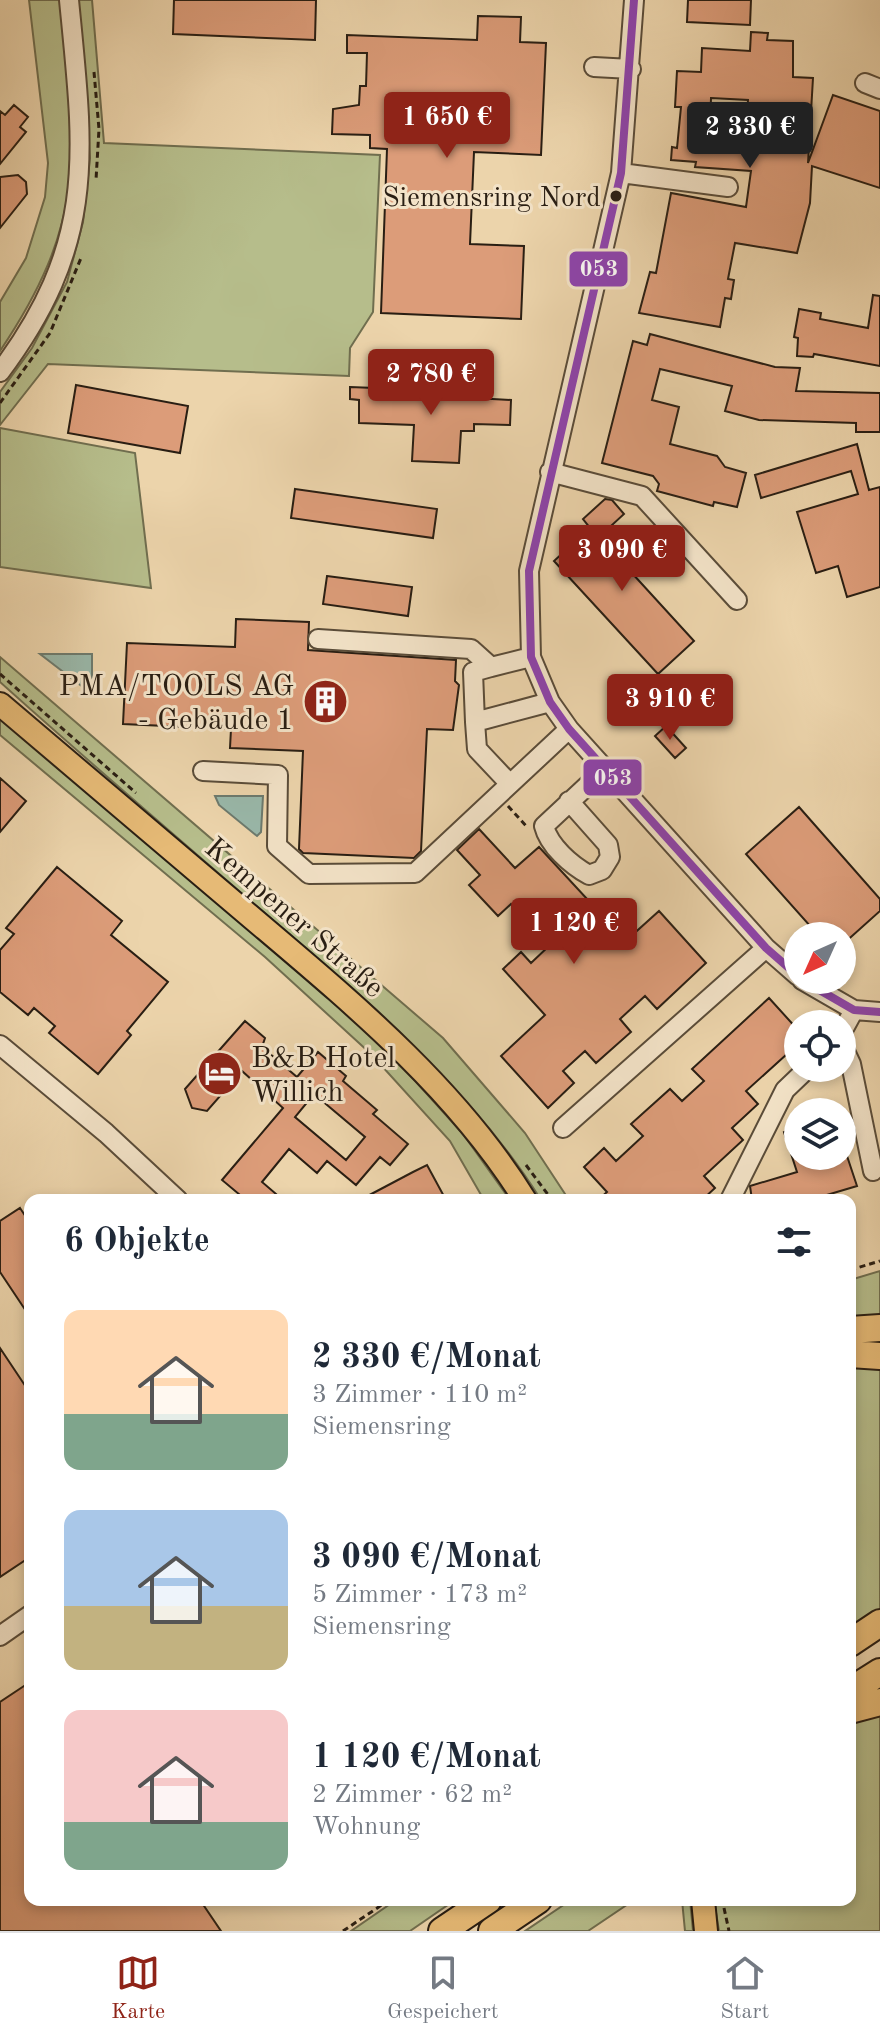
<!DOCTYPE html>
<html lang="de">
<head>
<meta charset="utf-8">
<style>
	:root { --surface:#fff; --page:#f2f2f3; --text:#1f2937; --muted:#747a83; --line:#e0e1e3; --accent:#8f2418 }
	body { margin:0; font-family:"Old Standard TT",serif; background:var(--page); color:var(--text); height:100vh; display:flex; flex-direction:column; font-size:30px; white-space:nowrap }
	* { box-sizing:border-box; margin:0 }
	p { font-size:26px; color:var(--muted) }
	.icon { flex:none; width:44px; height:44px; fill:none; stroke:currentColor; stroke-width:2; stroke-linecap:round; stroke-linejoin:round }
	.map { position:relative; flex:1; overflow:hidden }
	.drawer { position:absolute; left:24px; top:1194px; width:832px; height:712px; display:flex; flex-direction:column; background:var(--surface); border-radius:16px; box-shadow:0 4px 12px #0003 }
	.drawer>* { flex:none }
	.needle { width:52px; rotate:225deg }
	.tools { position:absolute; left:784px; top:922px; display:grid; gap:16px }
	.tools a { display:grid; place-items:center; width:72px; height:72px; border-radius:50%; background:var(--surface); box-shadow:0 4px 12px #0003; font-size:40px }
	.price { position:absolute; translate:-50% -68px; padding:0 18px; border-radius:8px; background:var(--accent); color:#fff; font-size:26px; line-height:52px; filter:drop-shadow(0 2px 4px #0008) }
	.price::after { content:''; position:absolute; left:50%; top:48px; width:24px; height:18px; margin-left:-12px; background:inherit; clip-path:polygon(0 0,100% 0,50% 100%) }
	.price.selected { background:#222; color:#fff }
	ul { padding:0; list-style:none }
	li { display:flex; align-items:center; gap:24px; height:200px; padding:0 40px }
	li span { display:grid; place-items:center; flex:none; width:224px; height:160px; border-radius:16px; color:#555 }
	li>.icon { margin-inline-start:auto }
	span .icon { width:96px; height:96px; fill:#fffc; stroke-width:1 }
	li b { font-size:34px }
	h2 { display:flex; justify-content:space-between; align-items:center; height:96px; padding:0 40px; font-size:34px }
	.tab-bar { display:flex; justify-content:space-around; align-items:center; height:112px; border-top:2px solid var(--line); background:var(--surface); font-size:22px; color:var(--muted) }
	.tab-bar a { display:grid; justify-items:center; gap:4px }
	.tab-bar .selected { color:var(--accent) }
	.map>svg:first-child { display:block }
</style>
</head>
<body>
<div class="map">
<svg width="880" height="1931" viewBox="0 0 880 1931">
	<rect width="100%" height="100%" fill="#ecd4ab"/>
	<filter id="stains"><feTurbulence type="fractalNoise" baseFrequency=".0025" numOctaves="4"/><feColorMatrix values="0 0 0 0 .2 0 0 0 0 .09 0 0 0 0 .02 0 0 0 .5 -.17"/></filter>
	<radialGradient id="worn" r=".72"><stop offset=".6" stop-color="#630" stop-opacity="0"/><stop offset="1" stop-color="#630" stop-opacity=".3"/></radialGradient>
	<path fill="#b6bd8b" stroke="#706e4f" stroke-width="2" d="M29,0H60C76,150 89,219 0,351V302L26,258L45,197L48,163Z
		M78,0H92L104,143L380,155L373,312L350,348L349,376L48,364L0,425V392L32,348L67,282L83,222L90,158Z
		M0,428L135,453L151,588L0,567Z
		M0,657L443,1038L525,1133L569,1200H541C473,1091 370,1004 274,921C182,842 90,763 0,682Z
		M0,715L53,756L381,1043L463,1134L510,1200H484L450,1141L371,1054L265,957L0,735Z
		M880,1271V1317L850,1319V1280Z
		M850,1366L880,1368V1616L850,1636Z
		M880,1713V1931H719L714,1900H850V1721Z
		M396,1900H455L410,1931H351Z
		M571,1900H634L588,1931H525Z
		M682,1900H690L693,1931H685Z"/>
	<path fill="#99b8aa" stroke="#6c7a6e" stroke-width="2" d="M40,654H92V690L88,691Z
		M215,796H263L261,832L257,836L219,805Z"/>
	<path fill="#dc9c79" stroke="#291e13" stroke-width="2" fill-rule="evenodd" d="M174,0H316L315,40L173,34Z
		M688,0H751L750,25L687,22Z
		M478,16L521,17L520,42L546,43L541,155L474,152L470,244L524,246L521,319L381,313L387,149L370,148V135L332,134L333,109L359,105L360,86H366L367,53H347V35L477,40Z
		M751,32L768,33L767,40L793,41V77L813,78L808,163L833,95L880,111V188L812,166L810,203L797,253L735,243L728,279L734,280L731,299L725,298L720,327L639,313L650,272L656,273L671,193L746,207L751,171L695,167L696,162L671,160L672,147L677,148L681,107H675L677,71L701,72L702,48L750,51ZM711,98L748,100L746,128L710,126Z
		M14,105L28,117L20,127L26,132L0,164V111L5,115Z
		M18,175L26,182L27,194L0,228V177Z
		M873,295L880,296V366L814,354L813,357L797,356L798,338L794,337L799,309L821,313L820,319L868,328Z
		M650,334L775,367L800,368L796,391L880,393V432H856V423L759,420L725,411L732,386L660,369L652,400L679,407L670,444L717,456L725,467L746,473L737,507L714,502L713,506L657,491L659,484L653,476L602,463L633,341L647,345Z
		M76,385L188,406L180,453L68,433Z
		M350,387L475,392V398L511,400L510,425L474,424V431H461L459,463L412,461L414,425L359,423V400L350,399Z
		M857,444L869,490L880,487V587L847,597L838,566L816,573L797,512L858,494L851,471L761,498L755,475Z
		M295,489L437,509L433,538L291,518Z
		M605,499L612,500L624,514L599,537L694,641L658,674L554,561L590,528L583,519Z
		M327,576L412,587L408,616L323,604Z
		M236,619L309,622L308,650L456,660L455,681L459,685L453,730L427,729L421,851L414,858L303,853L299,849L303,751L230,748L231,729L123,724L127,643L235,647Z
		M666,726L686,748L675,758L655,736Z
		M0,778L26,801L0,832Z
		M799,807L880,899V911L842,945V936H819L746,854Z
		M479,829L515,868L539,847L588,900L582,906L619,947L659,911L706,963L657,1009L645,996L620,1019L631,1032L596,1063L585,1051L563,1071L574,1083L548,1108L501,1056L545,1015L503,969L521,952L531,963L549,946L511,904L498,916L469,885L480,875L457,850Z
		M57,867L122,921L111,935L168,982L127,1031L131,1035L98,1074L49,1033L55,1026L34,1008L28,1015L0,992V950L14,934L6,928Z
		M769,998L798,1030V1044L746,1091L758,1104L732,1128L743,1140L704,1176L715,1188L702,1200H598L607,1192L584,1167L604,1148L616,1161L643,1136L631,1124L670,1089L682,1101L704,1081L692,1069Z
		M245,1021L265,1038L262,1047L297,1077L318,1052L346,1076L343,1081L377,1110L373,1114L408,1144L390,1165L380,1157L356,1185L327,1161L317,1173L289,1149L262,1182L283,1200H246L222,1180L283,1108L242,1071L207,1111L192,1108L185,1089ZM314,1094L365,1137L346,1160L295,1117Z
		M798,1127V1156H847L857,1186L810,1200H752L750,1186L797,1172L784,1132Z
		M427,1165L446,1200H360L413,1172Z
		M20,1208L30,1223V1317L0,1272V1221Z
		M0,1348L30,1393V1557L0,1577Z
		M30,1682V1900H200L221,1931H0V1702Z"/>
	<g fill="none" stroke-linecap="round" stroke-linejoin="round">
		<defs>
			<path id="minor" d="M634,0L621,173L529,571L531,657L550,702L569,729L766,948L798,976
				M594,67L631,69
				M865,83L880,89
				M621,173L728,187
				M0,372C98,241 84,153 69,0
				M550,472L642,496L737,600
				M318,639L471,649L491,667L531,657
				M491,667L473,672L475,722L550,702
				M475,722L477,749L510,784
				M203,771L278,775L277,846L309,874L415,873L569,729
				M569,801L608,845L610,857L602,870L589,875C571,865 549,846 544,826L604,770
				M802,980L854,1010L880,1012
				M842,1032L854,1010
				M0,1045L106,1133L178,1200
				M842,1045L851,1064L873,1171
				M563,1128L766,948
				M730,1200L785,1090L808,1068
				M0,1636L30,1615"/>
			<path id="major" d="M0,704C84,775 167,846 251,917C350,1001 456,1088 525,1200
				M703,1900L706,1931"/>
			<path id="highway" d="M850,1330L880,1328
				M850,1354L880,1356
				M850,1643L880,1623
				M850,1691L880,1672
				M850,1710L880,1702
				M442,1931L488,1900
				M492,1931L538,1900"/>
		</defs>
		<use href="#minor" stroke="#5a4c39" stroke-width="22"/>
		<use href="#major" stroke="#291e13" stroke-width="26"/>
		<use href="#highway" stroke="#291e13" stroke-width="30"/>
		<path stroke="#291e13" stroke-width="3" stroke-dasharray="6 4" stroke-linecap="butt" d="M94,72L99,129L96,180
			M0,403L50,333L81,258
			M0,674L136,793
			M508,806L527,827
			M526,1165L552,1200
			M850,1270L880,1261
			M724,1908L729,1931
			M343,1931L389,1900"/>
		<use href="#minor" stroke="#f3e3c8" stroke-width="18"/>
		<use href="#major" stroke="#e6ba76" stroke-width="22"/>
		<use href="#highway" stroke="#e6ba76" stroke-width="26"/>
		<defs>
			<path id="bus-1" d="M634,0L621,173L529,571L531,657L550,702L569,729L766,948L798,976
				M802,980L854,1010L880,1012"/>
		</defs>
		<use href="#bus-1" stroke="#f3e3c8" stroke-width="14"/>
		<use href="#bus-1" stroke="#8e44ad" stroke-width="8"/>
	</g>
	<defs>
		<symbol id="building-disc" viewBox="-11 -11 22 22"><circle r="9.5" fill="#8f2418" stroke="#f3e3c8"/><path d="M-4-6H4V6H1V3H-1V6H-4ZM-2.5-4.3h1.7v1.8h-1.7ZM.8-4.3h1.7v1.8H.8ZM-2.5-1h1.7V.8h-1.7ZM.8-1h1.7V.8H.8Z" fill="#fff"/></symbol>
		<symbol id="hotel-disc" viewBox="-11 -11 22 22"><circle r="9.5" fill="#8f2418" stroke="#f3e3c8"/><path d="M-6-4.5h1.5V1H6V5H4.5V3h-9V5H-6ZM-4 0a1.8 1.8 0 1 1 3.6 0ZM.5 0V-2.5h3Q6-2.5 6 0Z" fill="#fff"/></symbol>
	</defs>
	<g fill-rule="evenodd">
		<use href="#building-disc" x="300" y="676" width="51" height="51"/>
		<use href="#hotel-disc" x="194" y="1048" width="51" height="51"/>
	</g>
	<circle fill="#291e13" stroke="#f3e3c8" stroke-width="3" cx="616" cy="196" r="7"/>
	<g text-anchor="middle" stroke-width="6" stroke-linejoin="round" paint-order="stroke">
		<g font-size="28" fill="#291e13" stroke="#f3e3c8" text-anchor="end">
			<text x="601" y="206">Siemensring Nord</text>
		</g>
		<g font-size="30" fill="#291e13" stroke="#f3e3c8" text-anchor="end">
			<text x="294" y="695">PMA/TOOLS AG<tspan x="294" dy="34">- Gebäude 1</tspan></text>
			<text x="251" y="1067" text-anchor="start">B&amp;B Hotel<tspan x="251" dy="34">Willich</tspan></text>
		</g>
		<g font-size="30" fill="#291e13" stroke="#f3e3c8">
			<text transform="translate(295 917) rotate(41)" y="10">Kempener Straße</text>
		</g>
	</g>
	<g stroke="#f3e3c8" stroke-width="3">
		<rect x="568" y="250" width="61" height="38" rx="8" fill="#8e44ad"/>
		<rect x="582" y="758" width="61" height="39" rx="8" fill="#8e44ad"/>
	</g>
	<g font-size="22" text-anchor="middle" font-weight="bold" fill="#fff">
		<text x="599" y="276">053</text>
		<text x="613" y="785">053</text>
	</g>
	<rect width="100%" height="100%" filter="url(#stains)"/>
	<rect width="100%" height="100%" fill="url(#worn)"/>
</svg>
<div class="tools">
<a><svg class="needle" viewBox="-14 -14 28 28"><path d="M0-13l5 13h-10z" fill="#e53935"/><path d="M0 13l5-13h-10z" fill="#747a83"/></svg></a>
<a><svg class="icon" aria-label="locate" viewBox="0 0 24 24"><circle cx="12" cy="12" r="6"/><path d="M12 2v4M12 18v4M2 12h4M18 12h4"/></svg></a>
<a><svg class="icon" aria-label="layers" viewBox="0 0 24 24"><path d="M12 4l9 5-9 5-9-5zM3 14l9 5 9-5"/></svg></a>
</div>
<b class="price" style="left:447px;top:160px">1 650 €</b>
<b class="price selected" style="left:750px;top:170px">2 330 €</b>
<b class="price" style="left:431px;top:417px">2 780 €</b>
<b class="price" style="left:622px;top:593px">3 090 €</b>
<b class="price" style="left:670px;top:742px">3 910 €</b>
<b class="price" style="left:574px;top:966px">1 120 €</b>
<section class="drawer">
<h2>6 Objekte<svg class="icon" aria-label="filters" viewBox="0 0 24 24"><path d="M4 7h16M4 17h16"/><circle cx="9" cy="7" r="2"/><circle cx="15" cy="17" r="2"/></svg></h2>
<ul>
<li><span style="background:linear-gradient(#ffd9b3 65%,#7fa58c 0)"><svg class="icon" aria-label="home" viewBox="0 0 24 24"><path d="M3 11l9-7 9 7M6 9v11h12V9"/></svg></span><div><b>2 330 €/Monat</b><p>3 Zimmer · 110 m²</p><p>Siemensring</p></div></li>
<li><span style="background:linear-gradient(#a9c7e8 60%,#c2b280 0)"><svg class="icon" aria-label="home" viewBox="0 0 24 24"><path d="M3 11l9-7 9 7M6 9v11h12V9"/></svg></span><div><b>3 090 €/Monat</b><p>5 Zimmer · 173 m²</p><p>Siemensring</p></div></li>
<li><span style="background:linear-gradient(#f6c9c9 70%,#7fa58c 0)"><svg class="icon" aria-label="home" viewBox="0 0 24 24"><path d="M3 11l9-7 9 7M6 9v11h12V9"/></svg></span><div><b>1 120 €/Monat</b><p>2 Zimmer · 62 m²</p><p>Wohnung</p></div></li>
</ul>
</section>
</div>
<nav class="tab-bar">
<a class="selected"><svg class="icon" aria-label="map" viewBox="0 0 24 24"><path d="M3 6l6-2 6 2 6-2v14l-6 2-6-2-6 2zM9 4v14M15 6v14"/></svg>Karte</a>
<a><svg class="icon" aria-label="saved" viewBox="0 0 24 24"><path d="M7 4h10v16l-5-4-5 4z"/></svg>Gespeichert</a>
<a><svg class="icon" aria-label="home" viewBox="0 0 24 24"><path d="M3 11l9-7 9 7M6 9v11h12V9"/></svg>Start</a>
</nav>
</body>
</html>
